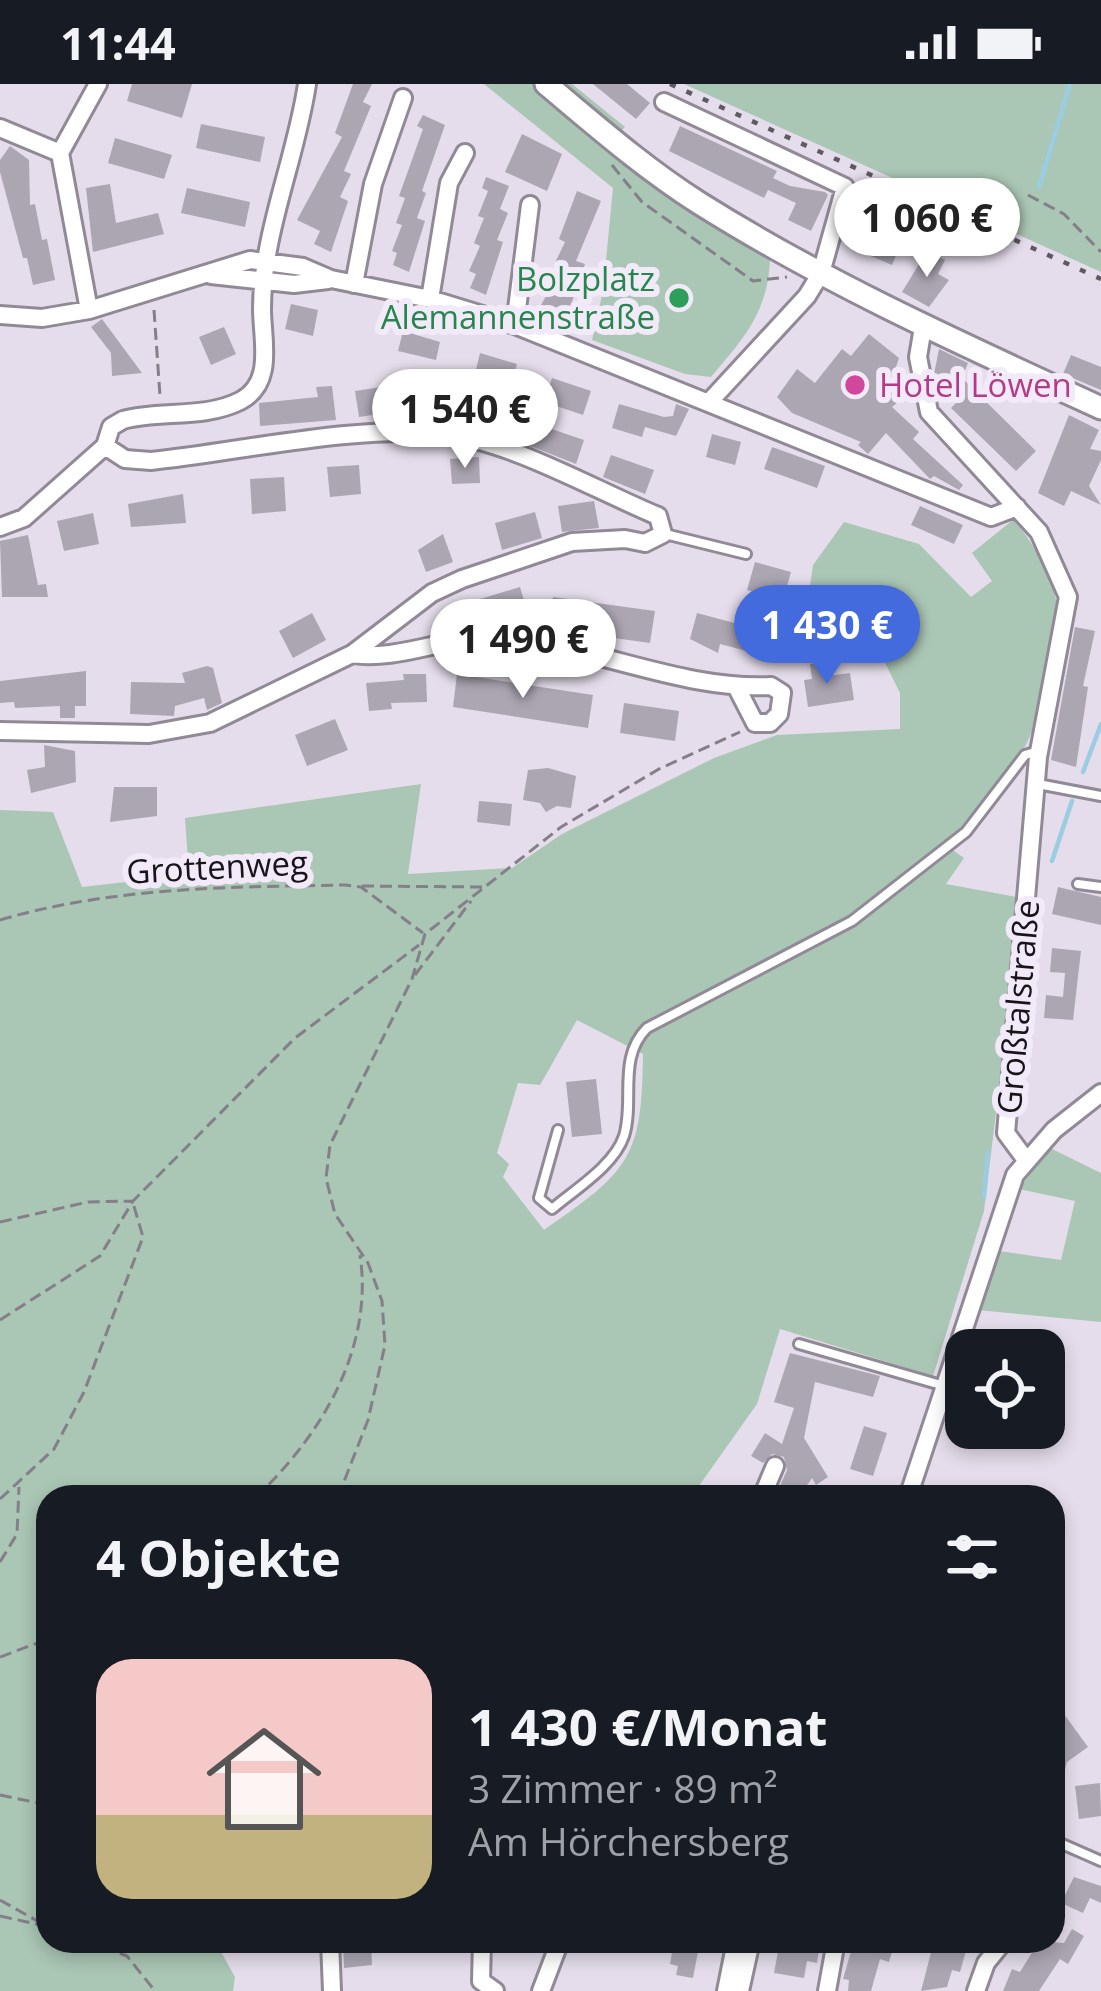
<!DOCTYPE html>
<html lang="de">
<head>
<meta charset="utf-8">
<style>
	:root { --surface:#171b24; --page:#20242c; --text:#f1f3f6; --muted:#9ea1a6; --accent:#436bdd }
	body { margin:0; font-family:"Open Sans",sans-serif; background:var(--page); color:var(--text); height:100vh; display:flex; flex-direction:column; font-size:45px; white-space:nowrap }
	* { box-sizing:border-box; margin:0 }
	p { font-size:39px; color:var(--muted) }
	.icon { flex:none; width:66px; height:66px; fill:none; stroke:currentColor; stroke-width:2; stroke-linecap:round; stroke-linejoin:round }
	.map { position:relative; flex:1; overflow:hidden }
	.drawer { position:absolute; left:36px; top:1401px; width:1029px; height:468px; display:flex; flex-direction:column; background:var(--surface); border-radius:36px; box-shadow:0 6px 18px #0003 }
	.drawer>* { flex:none }
	.tools { position:absolute; left:945px; top:1245px; display:grid; gap:24px }
	.tools a { display:grid; place-items:center; width:120px; height:120px; border-radius:24px; background:var(--surface); box-shadow:0 6px 18px #0003; font-size:60px }
	.price { position:absolute; translate:-50% -102px; padding:0 27px; border-radius:42px; background:#fff; color:#222; font-size:39px; line-height:78px; filter:drop-shadow(0 3px 6px #0008) }
	.price::after { content:''; position:absolute; left:50%; top:72px; width:36px; height:27px; margin-left:-18px; background:inherit; clip-path:polygon(0 0,100% 0,50% 100%) }
	.price.selected { background:var(--accent); color:#fff }
	ul { padding:0; list-style:none }
	li { display:flex; align-items:center; gap:36px; height:300px; padding:0 60px }
	li span { display:grid; place-items:center; flex:none; width:336px; height:240px; border-radius:36px; color:#555 }
	li>.icon { margin-inline-start:auto }
	span .icon { width:144px; height:144px; fill:#fffc; stroke-width:1 }
	li b { font-size:51px }
	h2 { display:flex; justify-content:space-between; align-items:center; height:144px; padding:0 60px; font-size:51px }
	.status { display:flex; justify-content:space-between; align-items:center; height:84px; padding:0 60px; background:var(--surface); direction:ltr }
	.status svg { height:33px; fill:currentColor }
	.map>svg:first-child { display:block }
</style>
</head>
<body>
<div class="status"><b>11:44</b><svg viewBox="0 0 49 12"><path d="M0 12V9h3v3zM5 12V6h3v6zM10 12V3h3v9zM15 12V0h3v12zM26 1h20v11H26zM47 4h2v5h-2z"/></svg></div>
<div class="map">
<svg width="1101" height="1907" viewBox="0 0 1101 1907">
	<rect width="100%" height="100%" fill="#e5ddeb"/>
	<path fill="#aac6b4" fill-rule="evenodd" d="M484,0H572L625,43L609,60L716,143L770,175C768,228 744,254 711,293L685,290L592,256L603,207L613,104Z
		M684,0H1101V188Z
		M1014,435C1030,456 1052,488 1056,516C1060,547 1042,623 1030,652C1016,685 971,737 944,760L964,774L946,800L1022,814L984,1127L933,1292L780,1245L757,1320L691,1413H48V1857H215L235,1893L233,1907H0V726L53,728L82,803L189,791L185,734L421,700L408,790L512,784L562,750L714,674L777,651L900,645V609L870,549L803,552L813,481L844,438L919,460L971,513L992,497L972,469ZM577,936L643,970C642,1075 629,1087 544,1146L503,1093L509,1080L497,1069L518,999L540,1001Z
		M1050,1064L1101,1089V1238L978,1226L999,1167L1061,1176L1075,1117L1019,1105Z"/>
	<g fill="none" stroke-linecap="round" stroke-linejoin="round">
		<path stroke="#9bcde2" stroke-width="4.5" d="M1039,103L1070,0
			M1083,688L1101,640
			M1052,777L1072,717
			M984,1113L988,1068"/>
	</g>
	<path fill="#aca6b3" d="M132,0H192L182,34L127,17Z
		M353,0H372L363,18L371,22L344,87L351,90L340,113L348,117L331,168L314,160L320,147L297,136L342,53L335,49Z
		M593,0H627L650,19L636,35Z
		M423,31L445,41L422,107L426,109L417,134L425,137L409,188L393,181L397,169L392,167L402,141L396,139L405,114L399,112L423,45L417,42Z
		M201,40L265,53L260,78L196,64Z
		M680,42L777,87L773,94L790,102L825,108L828,111L811,147L788,136L796,119L768,106L764,114L669,67Z
		M522,50L562,70L547,107L505,88Z
		M115,54L172,71L164,95L108,79Z
		M10,62L29,76L30,121L35,120L42,156L47,155L55,196L33,201L27,174H23L0,88V76Z
		M486,93L509,102L500,125L508,129L497,156L503,158L486,211L470,204L476,190L469,187L480,162L474,159L484,134L478,132L488,107L482,104Z
		M110,100L116,139L158,129L164,150L93,168L86,104Z
		M187,104L250,118L245,143L181,129Z
		M577,107L601,117L576,177L585,180L567,232L541,221L562,184L554,181L565,158L559,155Z
		M876,122L889,128L882,145L903,154L892,181L852,164Z
		M927,167L945,176L938,190L949,196L929,223L902,208Z
		M291,220L318,226L313,252L285,245Z
		M102,235L142,289L112,292L111,269L91,243Z
		M224,243L236,270L211,281L199,253Z
		M403,247L440,258L436,276L398,267Z
		M869,250L899,274L894,289L910,308L892,323L919,348L913,355L963,401L959,406L934,392L930,395L886,349L868,370L858,361L861,358L792,329L777,313L797,285L815,299L842,265L851,272Z
		M939,265L968,279L962,294L1036,367L1016,387L951,324L958,317L949,308L956,300L934,290Z
		M480,269L517,280L510,301L475,290Z
		M1071,271L1101,283V306L1063,290Z
		M552,294L591,307L583,331L527,312L547,310Z
		M395,301L399,327L359,333L355,307Z
		M332,302L336,336L260,342L259,319L318,313L316,303Z
		M460,314L584,356L576,380L500,350L439,337L438,315Z
		M619,320L664,333L673,332L676,320L689,325L676,352L645,343L642,353L612,344Z
		M1069,331L1099,346L1090,365L1101,367V376L1089,402L1101,421L1071,407L1064,422L1038,409Z
		M712,350L741,358L735,381L706,373Z
		M772,363L825,382L817,404L764,385Z
		M611,371L654,386L645,410L603,393Z
		M479,373L480,399L452,400L450,375Z
		M359,381L361,410L330,413L327,383Z
		M284,393L286,427L252,430L250,395Z
		M183,410L186,439L131,443L128,420Z
		M594,417L599,444L562,448L558,422Z
		M920,422L963,441L954,460L911,441Z
		M535,428L542,454L502,466L495,439Z
		M93,429L99,460L64,467L57,437Z
		M443,450L453,478L426,488L418,466Z
		M28,451L38,501L46,500L48,513H2L0,457Z
		M755,478L791,488L783,516L747,506Z
		M520,503L529,533L485,541L477,516Z
		M553,513L655,527L650,559L548,545Z
		M312,529L326,556L293,574L279,547Z
		M697,529L753,544L747,567L720,560L718,569L690,555Z
		M1075,543L1095,547L1083,602L1088,603L1076,683L1051,676Z
		M826,578L828,592L850,589L854,616L808,623L804,596L812,595L810,580Z
		M207,582L213,584L222,619L207,626L204,614L175,622L174,632L130,630L131,598L185,599L182,589Z
		M86,587V622H75V634H60V622L15,624L14,618L0,619V597Z
		M403,590H426L427,618L391,619L392,625L369,627L366,599L404,596Z
		M457,590L593,611L588,644L453,623Z
		M624,619L679,627L675,657L620,649Z
		M335,635L348,666L307,682L295,651Z
		M44,661L75,667L76,698L31,709L27,686L45,683Z
		M548,684L576,692L571,724L557,722L546,728L540,719L523,716L528,686Z
		M114,703H157V732L110,738Z
		M479,717L512,720L510,742L477,738Z
		M1058,803L1101,813V841L1052,830Z
		M1052,864L1081,867L1073,936L1044,934L1046,911L1063,913L1065,889L1050,888Z
		M596,995L602,1050L572,1053L566,998Z
		M790,1269L880,1292L873,1313L815,1298L804,1354L828,1393L816,1401L812,1394L799,1413L777,1409L787,1386L784,1373L772,1370L763,1379L751,1372L765,1349L782,1360L794,1324L774,1318Z
		M864,1342L887,1349L873,1392L850,1385Z
		M1053,1615L1088,1663L1067,1678L1064,1689L1053,1679Z
		M1100,1699L1101,1732L1079,1735L1075,1702Z
		M1074,1793L1101,1802V1819L1090,1814L1083,1829L1061,1819Z
		M1072,1845L1084,1852L1068,1880L1060,1875L1039,1907H1003L1012,1885L1020,1888L1039,1857L1064,1859Z
		M343,1857H371L372,1881L344,1884Z
		M674,1857H700L693,1894L676,1891L678,1882L670,1880Z
		M780,1857L820,1859L817,1879L807,1877L804,1894L774,1889Z
		M854,1857H895L889,1878L880,1875L871,1907H848L849,1896L843,1895Z
		M934,1857L967,1863L960,1888L952,1886L947,1903L921,1907Z"/>
	<g fill="none" stroke-linecap="round" stroke-linejoin="round">
		<defs>
			<path id="service" d="M665,450L746,470
				M1038,700L1101,712
				M1078,800L1101,803
				M558,1046L539,1114L552,1125C574,1106 614,1082 624,1052C635,1016 617,974 647,944L852,837L966,748L1025,671L1035,668
				M799,1260L941,1301
				M1053,1756L1101,1777"/>
			<path id="minor" d="M664,18L845,103L821,189L807,212L711,316
				M0,44L60,69
				M60,69L89,226
				M60,69L98,0
				M211,191L294,200L328,196
				M354,200L373,100L403,14
				M430,215L449,99L465,69
				M0,231L42,234L89,226L250,176L303,183L331,195L430,215L515,241L991,433L1017,423
				M515,241L530,121
				M923,243L918,273L929,328L1039,448L1068,513L1038,673L1006,1049L1026,1076
				M105,362L111,343L123,336C160,326 204,335 240,317C275,299 262,256 262,225C262,149 296,75 307,0
				M0,443L24,434L105,362
				M352,570C398,577 444,553 490,554C585,557 678,607 771,602L782,609L779,630L770,639H755L738,606
				M0,647L149,650L210,639L352,570L432,509L462,495L572,458L625,455L645,459L663,450L658,432C595,406 511,357 444,350C358,340 239,368 151,377L125,375L105,362
				M762,1413L775,1382
				M908,1413L1015,1091L1054,1046L1101,1009
				M330,1857L332,1907
				M482,1857L481,1897L495,1907
				M541,1907L560,1857
				M726,1907L736,1857
				M740,1907L751,1857
				M827,1907L836,1857
				M976,1907L986,1879L1004,1857"/>
			<path id="tertiary" d="M546,0C595,41 644,84 699,119C826,199 964,261 1101,324"/>
		</defs>
		<use href="#service" stroke="#918a96" stroke-width="14"/>
		<use href="#minor" stroke="#918a96" stroke-width="22"/>
		<use href="#tertiary" stroke="#918a96" stroke-width="27"/>
		<path stroke="#847f88" stroke-width="3" stroke-dasharray="12 6" stroke-linecap="butt" d="M612,81L642,118L753,197L787,193
			M1028,111L1064,130L1101,168
			M154,226L160,312
			M362,802L485,803
			M0,836C112,803 229,803 345,801L361,803L423,849
			M415,891L471,817
			M0,1138L88,1118L133,1117
			M0,1236L100,1172L133,1117L295,954L419,861
			M256,1413C322,1351 374,1263 360,1171
			M338,1413L368,1336L385,1261L382,1217L368,1179L335,1130L326,1094L330,1061L412,895L425,850L561,743L659,685L740,648
			M811,1413L815,1403L845,1413
			M0,1415L54,1365L84,1308L143,1153L133,1119
			M0,1478L17,1450L19,1403
			M0,1573L48,1555
			M0,1711L48,1721
			M0,1816L48,1843
			M0,1832L45,1842
			M86,1857L127,1872L155,1907"/>
		<use href="#service" stroke="#fff" stroke-width="8"/>
		<use href="#minor" stroke="#fff" stroke-width="16"/>
		<use href="#tertiary" stroke="#fff" stroke-width="21"/>
		<path stroke="#5f5a62" stroke-width="4.5" stroke-dasharray="6 12" stroke-linecap="butt" d="M670,0L1101,195"/>
	</g>
	<circle fill="#2e9e5b" stroke="#f2eaf8" stroke-width="4.5" cx="679" cy="214" r="12"/>
	<circle fill="#d1479c" stroke="#f2eaf8" stroke-width="4.5" cx="855" cy="301" r="12"/>
	<g text-anchor="middle" stroke-width="12" stroke-linejoin="round" paint-order="stroke">
		<g font-size="33" fill="#27864d" stroke="#f2eaf8" text-anchor="end">
			<text x="655" y="207">Bolzplatz<tspan x="655" dy="38">Alemannenstraße</tspan></text>
		</g>
		<g font-size="33" fill="#b23c85" stroke="#f2eaf8" text-anchor="start">
			<text x="879" y="313">Hotel Löwen</text>
		</g>
		<g font-size="33" fill="#18151a" stroke="#f2eaf8">
			<text transform="translate(217 783) rotate(-3)" y="12">Grottenweg</text>
			<text transform="translate(1018 923) rotate(-85)" y="12">Großtalstraße</text>
		</g>
	</g>
</svg>
<div class="tools">
<a><svg class="icon" aria-label="locate" viewBox="0 0 24 24"><circle cx="12" cy="12" r="6"/><path d="M12 2v4M12 18v4M2 12h4M18 12h4"/></svg></a>
</div>
<b class="price" style="left:927px;top:196px">1 060 €</b>
<b class="price" style="left:465px;top:387px">1 540 €</b>
<b class="price selected" style="left:827px;top:603px">1 430 €</b>
<b class="price" style="left:523px;top:617px">1 490 €</b>
<section class="drawer">
<h2>4 Objekte<svg class="icon" aria-label="filters" viewBox="0 0 24 24"><path d="M4 7h16M4 17h16"/><circle cx="9" cy="7" r="2"/><circle cx="15" cy="17" r="2"/></svg></h2>
<ul>
<li><span style="background:linear-gradient(#f6c9c9 65%,#c2b280 0)"><svg class="icon" aria-label="home" viewBox="0 0 24 24"><path d="M3 11l9-7 9 7M6 9v11h12V9"/></svg></span><div><b>1 430 €/Monat</b><p>3 Zimmer · 89 m²</p><p>Am Hörchersberg</p></div></li>
</ul>
</section>
</div>
</body>
</html>
